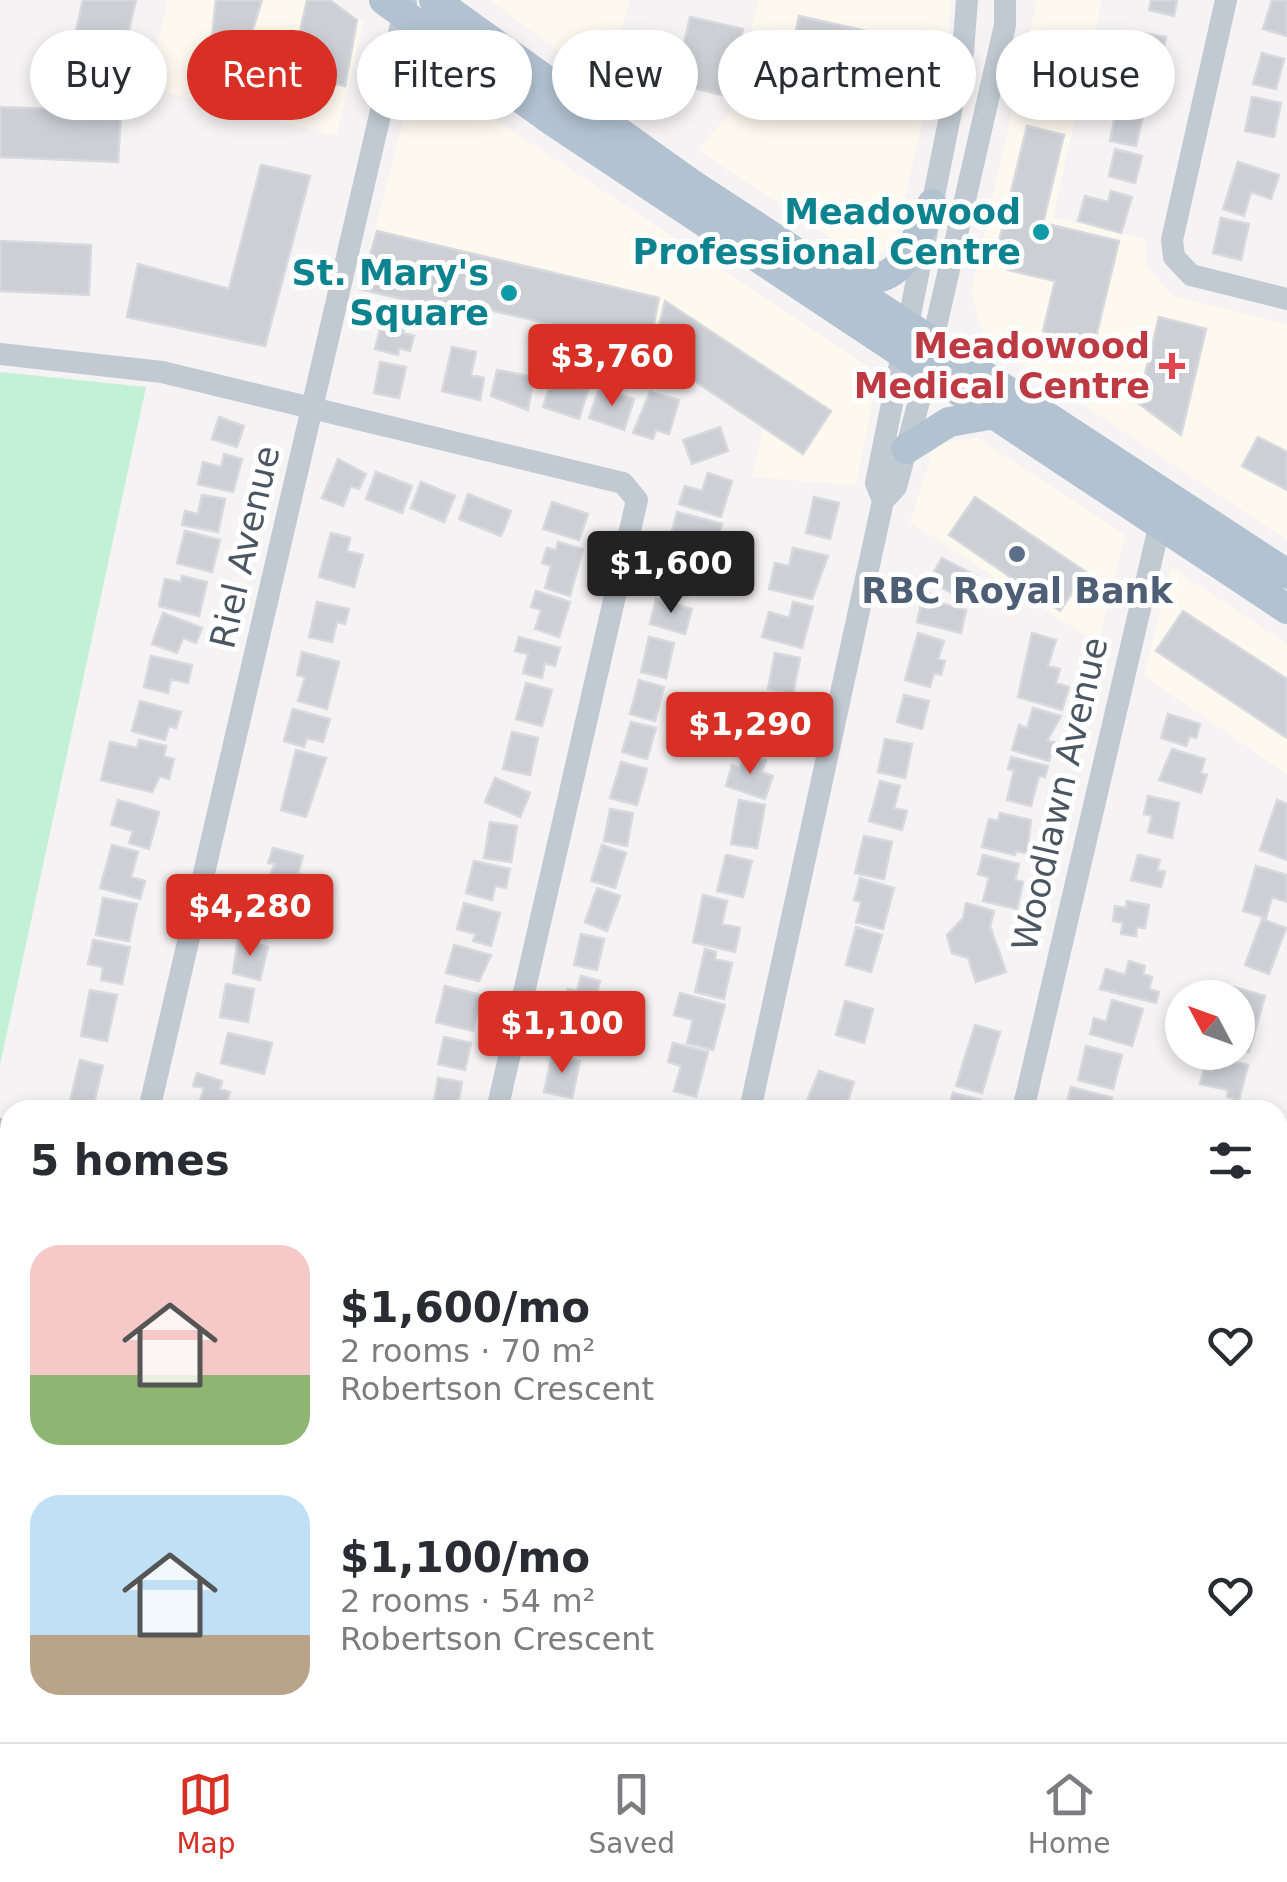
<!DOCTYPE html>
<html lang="en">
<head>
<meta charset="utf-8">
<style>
	:root { --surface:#fff; --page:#f2f2f3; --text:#2b2b33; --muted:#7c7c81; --line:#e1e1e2; --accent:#d93025 }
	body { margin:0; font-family:"DejaVu Sans",sans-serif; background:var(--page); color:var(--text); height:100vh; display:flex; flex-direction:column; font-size:38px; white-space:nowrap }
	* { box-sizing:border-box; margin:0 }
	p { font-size:32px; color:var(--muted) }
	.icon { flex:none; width:55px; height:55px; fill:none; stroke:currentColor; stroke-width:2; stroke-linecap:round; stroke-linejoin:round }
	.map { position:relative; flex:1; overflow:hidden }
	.details { position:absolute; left:0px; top:1100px; width:1288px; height:642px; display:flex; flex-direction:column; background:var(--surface); border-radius:30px 30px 0 0; box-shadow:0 5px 15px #0003 }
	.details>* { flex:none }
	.hud { position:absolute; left:30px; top:30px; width:1228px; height:90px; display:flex; gap:20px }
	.needle { width:65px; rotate:311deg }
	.buttons { position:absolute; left:1165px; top:980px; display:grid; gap:20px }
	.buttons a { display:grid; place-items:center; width:90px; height:90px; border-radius:50%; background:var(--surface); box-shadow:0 5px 15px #0003; font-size:50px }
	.price { position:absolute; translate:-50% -85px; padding:0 22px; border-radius:10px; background:var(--accent); color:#fff; font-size:32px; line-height:65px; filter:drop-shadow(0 2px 5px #0008) }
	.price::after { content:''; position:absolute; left:50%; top:60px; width:30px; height:22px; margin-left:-15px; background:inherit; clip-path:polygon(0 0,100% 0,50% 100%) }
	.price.selected { background:#222; color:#fff }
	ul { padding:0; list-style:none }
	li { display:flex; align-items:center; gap:30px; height:250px; padding:0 30px }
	li span { display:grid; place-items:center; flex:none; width:280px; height:200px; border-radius:30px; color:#555 }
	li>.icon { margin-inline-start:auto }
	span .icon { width:120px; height:120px; fill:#fffc; stroke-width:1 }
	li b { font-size:42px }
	h2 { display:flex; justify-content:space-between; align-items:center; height:120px; padding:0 30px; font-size:42px }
	.tag { padding:0 35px; border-radius:45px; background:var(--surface); box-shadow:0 5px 15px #0003; font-size:35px; line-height:90px }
	.tag.selected { background:var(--accent); color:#fff }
	.dock { display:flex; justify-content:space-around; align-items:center; height:140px; border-top:2px solid var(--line); background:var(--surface); font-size:28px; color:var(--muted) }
	.dock a { display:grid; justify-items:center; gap:5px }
	.dock .selected { color:var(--accent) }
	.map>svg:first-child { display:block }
</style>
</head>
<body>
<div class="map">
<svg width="1287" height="1742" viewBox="0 0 1287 1742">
	<rect width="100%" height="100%" fill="#f5f3f3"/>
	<path fill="#fdf9ef" d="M168,0H334L364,23L336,136L147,87Z
		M490,0H630L605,86Z
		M759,0H951L948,42H941L895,242L868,263L698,150L729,113Z
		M1037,0H1102L1053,217L1146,239L1147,266L1172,296L1287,324V540L985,340L971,293Z
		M418,68L869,367L876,384L856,485L752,477L763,429L649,352L650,348L457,303L454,312L358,290Z
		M977,438L1125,535L1098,644L910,522L935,443Z
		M1171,567L1287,644V774L1144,676Z"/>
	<path fill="#c3f1d5" d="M0,372L146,387L0,1065Z
		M680,1733H868L865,1742H678Z"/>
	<path fill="#cdcfd5" stroke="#d7d9de" stroke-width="2.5" d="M83,0H136L120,68L70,57Z
		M216,0H262L248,45L212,37Z
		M307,0H330L357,20L345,86L304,77L308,67L293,63Z
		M1151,0H1177L1174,16L1149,10Z
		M1272,0H1287V36L1263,29Z
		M799,16L888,36L873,103L784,84Z
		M690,17L743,29L727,96L675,84Z
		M1129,31L1166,37L1161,63L1124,57Z
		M1262,53L1284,59L1276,89L1253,84Z
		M1126,70L1153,78L1144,105L1118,97Z
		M1252,97L1281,103L1274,137L1245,131Z
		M0,107L121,112L118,162L0,157Z
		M1116,111L1143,116L1136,146L1110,141Z
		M1027,126L1064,135L1043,223L1119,241L1094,345L1066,349L1043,331L1055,281L1008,270L997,250Z
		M1115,149L1142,156L1135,183L1109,176Z
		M1238,162L1279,175L1271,199L1251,192L1244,216L1223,209Z
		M261,165L310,176L265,346L127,317L138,264L229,289Z
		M1111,191L1132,197L1121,233L1078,221L1085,196L1108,202Z
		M1221,218L1249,224L1241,260L1213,253Z
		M377,231L659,298L649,347L455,302L453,311L360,289Z
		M0,241L91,245L89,295L0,291Z
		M665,301L831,411L803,454L653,353Z
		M1159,317L1206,329L1181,435L1138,403Z
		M382,322L405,327L403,333L414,336L410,351L399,348L398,355L375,349Z
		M452,347L476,352L471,375L484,378L480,400L442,391Z
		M380,362L406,367L399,398L374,393Z
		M497,370L534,377L528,410L491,396Z
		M552,379L588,390L579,419L543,407Z
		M599,388L634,399L624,430L589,418Z
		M650,392L679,400L669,434L656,430L653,439L633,433Z
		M219,417L244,426L237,447L212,439Z
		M720,427L728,451L692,464L683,440Z
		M1258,437L1287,452V490L1242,466Z
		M224,454L242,459L233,492L198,484L203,462L221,467Z
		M338,459L366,474L359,489L351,486L343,506L322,498Z
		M376,472L412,486L402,513L366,499Z
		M708,473L732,481L721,517L679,504L685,486L702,491Z
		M421,482L455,496L444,522L411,508Z
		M468,494L511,511L501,536L459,519Z
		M202,495L225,499L218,532L182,525L185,511L198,514Z
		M814,497L839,503L830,539L806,533Z
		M975,497L1086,572L1060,611L949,535Z
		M552,502L588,514L579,540L543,529Z
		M677,512L722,524L712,558L679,549L683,534L672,531Z
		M185,531L220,540L212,572L177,563Z
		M331,533L350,538L347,551L363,555L354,587L319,577Z
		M558,542L583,549L570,596L545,588L551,566L542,563L547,548L556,550Z
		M793,548L828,556L812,599L769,589L775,563L789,566Z
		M669,556L695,563L686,596L660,589Z
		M942,558L977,576L965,600L929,581Z
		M182,576L207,582L199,616L159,606L165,579L181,582Z
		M536,591L570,602L559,637L535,629L541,610L531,607Z
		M924,592L942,597L940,603L966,610L961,633L917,622Z
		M656,599L692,609L685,634L650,624Z
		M317,602L349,609L345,624L337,622L332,642L309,637Z
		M793,602L813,607L802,648L762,637L769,612L789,618Z
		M1183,611L1287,679V738L1156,651Z
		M163,613L202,628L196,643L183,638L177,653L152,644Z
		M918,633L944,641L938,659L945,661L941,675L934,673L930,687L905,680Z
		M1032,633L1056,640L1048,666L1060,669L1056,683L1069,687L1062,710L1018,697Z
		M519,637L560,648L555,666L545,663L542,678L523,673L528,654L515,651Z
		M649,637L674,643L666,678L641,672Z
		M302,652L339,662L327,709L298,701L305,677L297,675Z
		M775,653L800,658L793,694L768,689Z
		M151,656L192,665L188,683L171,679L168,693L144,687Z
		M639,680L664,687L655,721L630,714Z
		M526,683L552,690L542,726L516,719Z
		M904,695L929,701L922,729L897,722Z
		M759,698L786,706L777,741L750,733Z
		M140,701L181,712L176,728L169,726L165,740L132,731Z
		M1033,708L1061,716L1047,741L1054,742L1049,761L1012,750L1019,725L1027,728Z
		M293,709L330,719L323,742L307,738L304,747L284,741Z
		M1168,714L1200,724L1196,738L1190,736L1186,746L1161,738Z
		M631,722L656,728L647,759L622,752Z
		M512,732L538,738L530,775L503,769Z
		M885,739L912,744L905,778L878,772Z
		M139,740L166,746L164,756L174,759L169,779L160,776L152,792L101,780L110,742L137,748Z
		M1172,749L1205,759L1201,773L1207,775L1201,793L1159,780Z
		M296,750L326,758L306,817L281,810Z
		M745,754L766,760L762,772L773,776L765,799L726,786L732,765L740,768Z
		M1011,757L1048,766L1045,777L1039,776L1031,806L1007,800L1014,770L1008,769Z
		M621,762L647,769L637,805L610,798Z
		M495,778L530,793L520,817L485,802Z
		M880,781L900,786L894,808L907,811L902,830L869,821Z
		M1148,796L1179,803L1172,838L1148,832L1152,816L1144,814Z
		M118,800L159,812L149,849L129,843L133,831L111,825Z
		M739,800L765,805L757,848L731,844Z
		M1277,800L1287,804V860L1260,850Z
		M610,809L633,813L627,846L604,841Z
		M1000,813L1031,820L1027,853L1016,851L1015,855L982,847L989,819L998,821Z
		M490,822L517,826L511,862L484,858Z
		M864,836L892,842L884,879L855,873Z
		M112,845L138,852L131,877L145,881L140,899L100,888Z
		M602,845L626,853L615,888L591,881Z
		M273,848L303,856L298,873L315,878L308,905L263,892L275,864L268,863Z
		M726,855L752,861L743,897L717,891Z
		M983,855L1019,864L1015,880L1023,882L1017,909L983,901L989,877L978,874Z
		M1138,855L1160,860L1157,870L1165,872L1161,887L1131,880Z
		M474,861L510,869L506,888L495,886L492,900L466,893Z
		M1256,866L1287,875V902L1272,897L1266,918L1243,911Z
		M860,878L894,888L883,929L856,922L861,902L854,900Z
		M597,888L620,896L607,931L585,922Z
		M703,895L727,901L722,924L740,928L735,952L693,942Z
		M250,896L296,908L290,932L269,927L266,939L241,933Z
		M103,898L137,904L129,941L96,935Z
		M1127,901L1149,905L1145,928L1137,927L1136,936L1121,934L1123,923L1113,921L1115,906L1126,908Z
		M464,903L500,913L491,946L473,941L476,934L457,929Z
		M966,903L994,911L990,926L1006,972L976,982L968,958L952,953L947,935L963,918Z
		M1262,919L1286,928L1269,974L1245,965Z
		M856,927L882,935L871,972L846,965Z
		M581,934L604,939L597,970L574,965Z
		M238,939L268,947L260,980L233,973Z
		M93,940L130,947L122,984L101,980L103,967L88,964Z
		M454,945L491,955L479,981L446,973Z
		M705,949L716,952L715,959L732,963L724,999L695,992Z
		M1129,961L1145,966L1143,974L1152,977L1149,989L1159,992L1156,1003L1100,989L1106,969L1125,975Z
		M581,976L600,981L595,1000L605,1002L601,1017L563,1007L568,989L577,991Z
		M226,984L254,989L248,1022L220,1017Z
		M445,986L481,995L473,1031L436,1022Z
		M1234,987L1265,996L1249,1052L1238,1049V998H1231Z
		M90,990L117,995L107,1041L81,1036Z
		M680,993L725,1005L713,1050L687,1043L693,1020L674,1015Z
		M1112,1000L1143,1009L1132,1046L1090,1034L1094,1018L1106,1022Z
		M845,1001L873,1009L864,1043L836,1035Z
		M565,1013L589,1018L580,1055L556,1050Z
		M975,1025L1000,1032L982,1093L956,1086Z
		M228,1033L272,1043L264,1074L221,1063Z
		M444,1037L471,1043L465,1070L438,1064Z
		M673,1043L708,1052L696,1097L674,1091L681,1066L668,1062Z
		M1086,1046L1122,1055L1113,1089L1078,1080Z
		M552,1055L580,1061L572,1098L544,1092Z
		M1215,1058L1248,1065L1239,1100L1227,1097L1228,1090L1200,1084L1204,1069L1212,1071Z
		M80,1060L103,1066L93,1107L70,1101Z
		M819,1071L854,1082L845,1110L805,1106Z
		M197,1073L222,1081L220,1089L230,1092L224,1110H197L204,1088L193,1086Z
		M438,1078L462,1082L457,1110L433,1108Z
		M1071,1087L1112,1098L1109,1110H1065Z
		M953,1093L981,1100L978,1110H948Z
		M0,1389L10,1391V1423L0,1421Z
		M1287,1421V1497L1278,1494V1445Z
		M0,1445L10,1447V1470L0,1468Z
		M1279,1502L1287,1505V1563L1278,1560Z
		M59,1732H95L92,1742Z
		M150,1732H181L179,1742H138L148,1741Z
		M266,1732H308L305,1742H272L273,1737Z
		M357,1732H384L381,1742H354Z
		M500,1732H538L566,1741L497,1742Z
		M927,1732H969L967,1742H926Z
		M1210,1732H1232L1231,1742H1209Z"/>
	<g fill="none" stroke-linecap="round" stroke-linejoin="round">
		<path stroke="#c1cad2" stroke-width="22" d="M1226,0L1172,240L1174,257L1191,275L1287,299
			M0,354L162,372L623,483L637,500L497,1110
			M883,501L876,483L963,52L967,0
			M149,1110L406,3
			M750,1110L883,501L896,487L918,405L1005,25V0
			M1023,1110L1163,510
			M0,1129L10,1131
			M1278,1179L1287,1137
			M1104,1732L1130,1742
			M6,1742L10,1725
			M228,1742L230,1732
			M448,1742L450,1732
			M876,1742L878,1732
			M1151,1742L1154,1732"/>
		<path stroke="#b3c2d1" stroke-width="30" d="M384,0L554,122L1287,609
			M434,0L690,183L1287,574
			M839,277C902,291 909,253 932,204
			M906,449L949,422L994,414"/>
	</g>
	<g fill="#0f9aa8" stroke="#fff" stroke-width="4">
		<circle cx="1041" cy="232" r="10"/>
		<circle cx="509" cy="293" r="10"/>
	</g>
	<path fill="#e0444e" stroke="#fff" stroke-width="4" d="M1167 351h10v10h10v10h-10v10h-10v-10h-10v-10h10z"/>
	<circle fill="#5c6f8a" stroke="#fff" stroke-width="4" cx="1017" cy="554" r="10"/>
	<g text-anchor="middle" stroke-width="10" stroke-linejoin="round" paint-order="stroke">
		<g font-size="35" font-weight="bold" fill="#0d838f" stroke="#fff" text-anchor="end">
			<text x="1021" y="224">Meadowood<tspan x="1021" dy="40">Professional Centre</tspan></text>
			<text x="489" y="285">St. Mary's<tspan x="489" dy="40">Square</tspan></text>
		</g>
		<g font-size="35" font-weight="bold" fill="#be3a42" stroke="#fff" text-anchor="end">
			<text x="1150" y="358">Meadowood<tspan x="1150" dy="40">Medical Centre</tspan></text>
		</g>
		<g font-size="35" fill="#4a5661" stroke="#fff">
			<text transform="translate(245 547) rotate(-77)" y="12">Riel Avenue</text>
			<text transform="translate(1060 794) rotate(-77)" y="12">Woodlawn Avenue</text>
		</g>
		<g font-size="35" font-weight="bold" fill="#4e5e75" stroke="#fff">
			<text x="1017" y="603">RBC Royal Bank</text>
		</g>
	</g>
</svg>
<div class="buttons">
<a><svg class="needle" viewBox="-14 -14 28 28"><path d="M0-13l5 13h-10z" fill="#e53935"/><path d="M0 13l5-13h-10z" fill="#7c7c81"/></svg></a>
</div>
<b class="price" style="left:612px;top:409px">$3,760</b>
<b class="price selected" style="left:671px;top:616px">$1,600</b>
<b class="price" style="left:750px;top:777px">$1,290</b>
<b class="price" style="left:250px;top:959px">$4,280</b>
<b class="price" style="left:562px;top:1076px">$1,100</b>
<div class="hud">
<a class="tag">Buy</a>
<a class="tag selected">Rent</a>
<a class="tag">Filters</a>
<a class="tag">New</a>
<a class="tag">Apartment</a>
<a class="tag">House</a>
</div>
<section class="details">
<h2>5 homes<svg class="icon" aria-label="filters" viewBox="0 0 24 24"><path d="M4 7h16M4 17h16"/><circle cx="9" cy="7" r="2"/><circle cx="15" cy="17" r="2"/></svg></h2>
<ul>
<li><span style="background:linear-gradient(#f6c9c9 65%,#8fb573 0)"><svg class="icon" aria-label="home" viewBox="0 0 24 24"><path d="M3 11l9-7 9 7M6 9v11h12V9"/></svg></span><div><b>$1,600/mo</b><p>2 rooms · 70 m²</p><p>Robertson Crescent</p></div><svg class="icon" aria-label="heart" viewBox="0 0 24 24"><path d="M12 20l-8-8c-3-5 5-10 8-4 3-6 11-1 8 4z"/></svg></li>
<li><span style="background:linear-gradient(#bfe0f5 70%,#b9a48a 0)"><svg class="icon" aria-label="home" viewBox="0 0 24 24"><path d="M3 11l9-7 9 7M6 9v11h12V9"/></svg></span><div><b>$1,100/mo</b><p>2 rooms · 54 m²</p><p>Robertson Crescent</p></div><svg class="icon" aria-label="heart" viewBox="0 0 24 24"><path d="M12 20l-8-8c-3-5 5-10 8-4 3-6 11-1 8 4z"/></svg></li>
</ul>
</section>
</div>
<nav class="dock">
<a class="selected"><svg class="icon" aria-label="map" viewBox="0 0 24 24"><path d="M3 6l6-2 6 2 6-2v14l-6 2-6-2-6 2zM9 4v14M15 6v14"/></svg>Map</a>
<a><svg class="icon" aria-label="saved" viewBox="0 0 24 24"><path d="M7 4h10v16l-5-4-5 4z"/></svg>Saved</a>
<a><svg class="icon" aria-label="home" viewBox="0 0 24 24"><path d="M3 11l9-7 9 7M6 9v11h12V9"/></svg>Home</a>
</nav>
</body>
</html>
